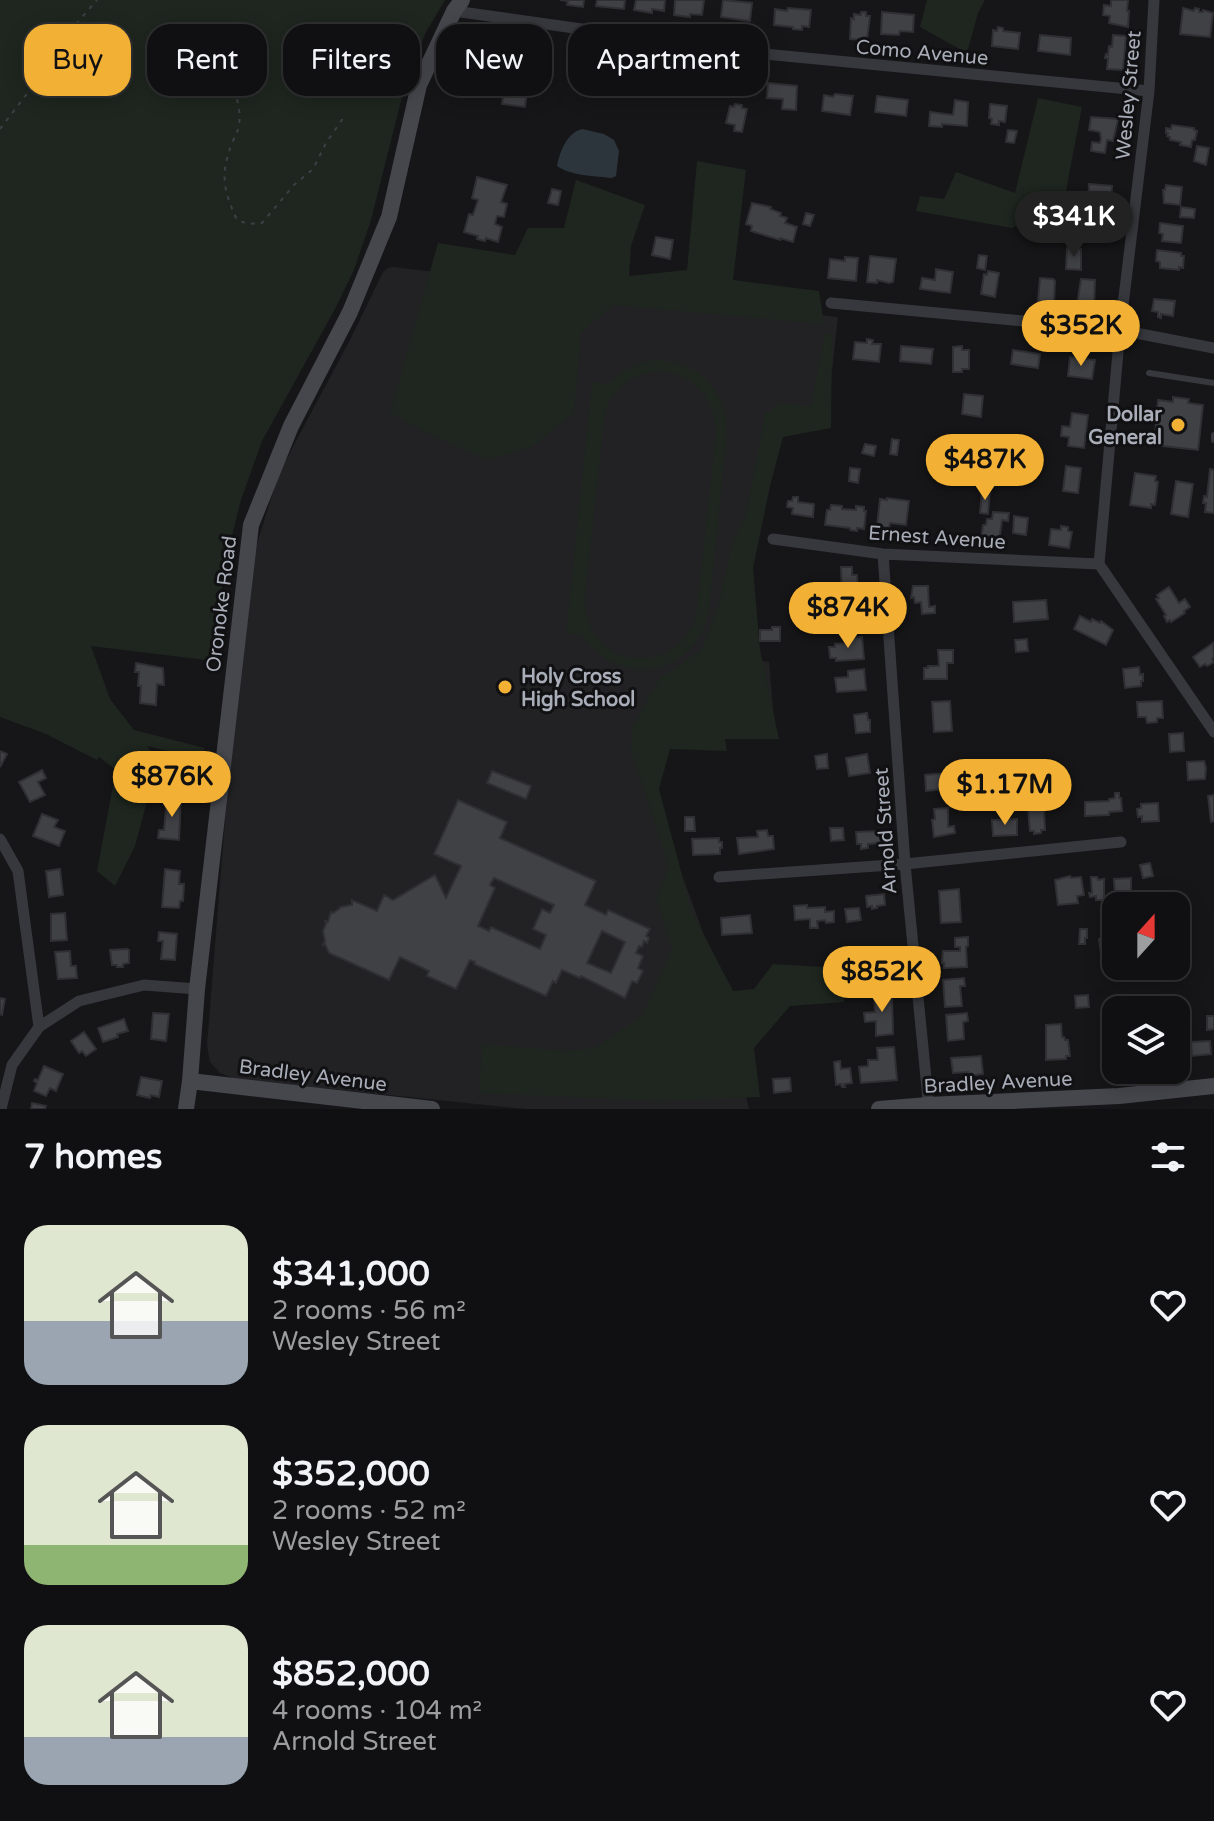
<!DOCTYPE html>
<html lang="en">
<head>
<meta charset="utf-8">
<style>
	:root { --surface:#101012; --page:#1e1e20; --text:#f1f3f6; --muted:#9c9d9f; --line:#303032; --accent:#f2b134 }
	body { margin:0; font-family:"Varela Round",sans-serif; background:var(--page); color:var(--text); height:100vh; display:flex; flex-direction:column; font-size:30px; white-space:nowrap }
	* { box-sizing:border-box; margin:0 }
	p { font-size:26px; color:var(--muted) }
	.icon { flex:none; width:44px; height:44px; fill:none; stroke:currentColor; stroke-width:2; stroke-linecap:round; stroke-linejoin:round }
	.map { position:relative; height:1109px; overflow:hidden }
	.details { display:flex; flex-direction:column; background:var(--surface); flex:1 }
	.details>* { flex:none }
	.banner { position:absolute; left:24px; top:24px; width:800px; height:72px; display:flex; gap:16px }
	.needle { width:52px; rotate:21deg }
	.buttons { position:absolute; left:1102px; top:892px; display:grid; gap:16px }
	.buttons a { display:grid; place-items:center; width:88px; height:88px; border-radius:16px; background:var(--surface); box-shadow:0 4px 20px #0003,0 0 0 2px var(--line); font-size:40px }
	.price { position:absolute; translate:-50% -68px; padding:0 18px; border-radius:28px; background:var(--accent); color:#111; font-size:26px; line-height:52px; filter:drop-shadow(0 2px 4px #0008) }
	.price::after { content:''; position:absolute; left:50%; top:48px; width:24px; height:18px; margin-left:-12px; background:inherit; clip-path:polygon(0 0,100% 0,50% 100%) }
	.price.current { background:#222; color:#fff }
	ul { padding:0; list-style:none }
	li { display:flex; align-items:center; gap:24px; height:200px; padding:0 24px }
	li span { display:grid; place-items:center; flex:none; width:224px; height:160px; border-radius:24px; color:#555 }
	li>.icon { margin-inline-start:auto }
	span .icon { width:96px; height:96px; fill:#fffc; stroke-width:1 }
	li b { font-size:34px }
	h2 { display:flex; justify-content:space-between; align-items:center; height:96px; padding:0 24px; font-size:34px }
	.pill { padding:0 28px; border-radius:24px; background:var(--surface); box-shadow:0 4px 20px #0003,0 0 0 2px var(--line); font-size:28px; line-height:72px }
	.pill.current { background:var(--accent); color:#111 }
	.map>svg:first-child { display:block }
</style>
</head>
<body>
<div class="map">
<svg width="1214" height="1109" viewBox="0 0 1214 1109">
	<rect width="100%" height="100%" fill="#161618"/>
	<path fill="#222225" d="M392,267L838,317L826,424L771,418L746,552L755,660L769,662L775,731L633,741L716,968L749,1109H525L235,1079L220,1073L210,1062L207,1045L227,796L256,547L279,473L351,338L383,272L388,268Z"/>
	<path fill="#1e261f" fill-rule="evenodd" d="M0,0H445L426,32L406,81L371,220L354,270L335,309L262,441L241,500L224,568L214,661L91,646L110,699L134,730L205,748L202,755L196,758L147,746L158,760L135,846L115,886L97,871L116,770L99,757L97,760L46,734L0,717Z
		M927,0H985L978,13L967,53L920,27Z
		M1038,98L1082,107L1064,201L1012,228L916,211L920,196L944,199L956,172L1015,193Z
		M697,161L746,170L733,280L819,291L824,324L613,305L581,333L574,413L532,447L487,460L427,433L390,413L438,243L515,255L528,228H564L576,180L645,205L631,246L629,276L687,270Z
		M825,333L832,334L831,428L783,437L770,486L753,568L760,650L779,739H725L727,751L670,749L659,789L692,912L733,991L754,989L773,964L840,968L844,1002L790,1006L754,1048L760,1097L660,1101L479,1093L482,1044L565,1051L595,1048L643,1015L672,948L656,898L669,866L631,751L632,728L659,679L701,650L718,607L732,544L746,514L765,414L781,403L811,406Z
		M655,360C700,361 727,390 727,434L709,610C696,677 620,690 582,635L566,634L592,382L608,384C622,370 636,363 655,360ZM656,371C692,372 716,398 716,434L696,617C672,683 582,666 585,596L605,413C613,388 631,375 656,371Z"/>
	<path fill="#2c353c" d="M582,129L604,134L614,140L619,151L616,176L612,178C595,176 571,176 557,166C560,151 567,133 582,129Z"/>
	<path fill="#404145" stroke="#303034" stroke-width="2" fill-rule="evenodd" d="M560,0H584L583,7L567,5L568,1Z
		M597,0H625L624,9L596,6Z
		M636,0H665L664,11L652,9V13L634,10Z
		M675,0H704L702,15L690,14V17L674,15Z
		M723,0L752,3L750,21L721,17Z
		M1111,0H1128L1127,11H1129L1128,27L1109,23L1110,16L1103,15L1104,5L1111,6Z
		M788,8L811,10L809,27L802,26V30L793,29V27L774,25L775,9L787,11Z
		M1183,8L1194,11L1195,8L1199,9V12H1203V10L1213,13L1210,37L1180,34Z
		M861,12H866V16H870L867,40L850,39L851,18L854,19V14L861,15Z
		M882,12L914,15L913,32L900,31L899,35L881,34Z
		M998,27L1003,28V31L1020,33L1018,49L992,46L993,30L997,31Z
		M1040,35L1071,38L1070,55L1038,51Z
		M1113,35L1126,36L1123,70L1107,69L1108,58H1105L1106,54L1108,55L1109,46L1112,47Z
		M506,54L531,56L530,69L536,70L535,77L529,76V78L535,79L534,94L527,93L525,107L502,104L505,84H508L510,68H504Z
		M571,57L586,59L583,75L568,73Z
		M768,83L797,86L796,110L782,109L783,99L767,98Z
		M835,94L853,96L850,115L822,111L824,95L833,97Z
		M877,96L908,100L906,116L875,112Z
		M955,100L968,102L967,126L942,124V127L929,126L930,112L953,115Z
		M735,104L742,105V108L747,109L742,132L734,131L735,125L726,123L730,106L734,107Z
		M990,104L1007,106L1005,122L999,121V125L991,124L992,119L989,118Z
		M1091,117L1118,119L1113,141L1107,140L1105,153L1091,151L1092,142L1100,143L1101,139L1100,132L1089,130Z
		M1172,125L1194,128V130L1197,131L1195,140H1192L1191,147L1180,145L1181,142L1170,140V137L1167,136L1168,133H1166V128L1171,129Z
		M1008,130L1017,131L1014,143L1006,142Z
		M1197,146L1209,148L1206,165L1194,161Z
		M477,177L507,185L501,202L507,204L504,217L497,216L495,224L502,227L498,242L486,238L485,241L477,239L478,236L464,232L469,214L473,215L478,200L472,198Z
		M1089,184L1112,186L1111,206L1100,204L1101,202L1088,201Z
		M1166,185L1182,187L1180,205L1164,203L1163,190H1165Z
		M552,189L561,191L558,205L548,203Z
		M752,203L771,207L770,209L781,213L780,216L787,218L785,223L797,227L793,242L780,238V240L751,231L752,226L746,224Z
		M1181,207L1195,209L1194,218L1180,217Z
		M806,213L814,215L810,226L803,224Z
		M1160,223L1183,226L1181,243L1162,241L1163,234L1159,233Z
		M656,237L673,240L670,259L652,255Z
		M1067,248L1081,249V270L1066,269Z
		M1157,250L1181,253V256H1184L1183,268L1179,267V270L1160,268V262L1156,261Z
		M979,255L987,256L985,270L977,268Z
		M870,256L896,259L893,282L889,283L877,280V283L867,282Z
		M845,257L858,258L856,281L828,278L830,259L845,261Z
		M936,269L953,272L950,293L920,289L922,278L935,280Z
		M988,271L999,273L995,297L981,294L984,274L987,275Z
		M1040,278L1053,279L1055,281L1054,302H1048V305H1042V302L1038,301Z
		M1081,279L1095,280L1094,307L1077,305Z
		M1154,299L1175,301L1173,316L1161,314V318L1158,317V312L1152,311Z
		M867,339L873,340L872,344H881L879,362L853,359L855,342L867,343Z
		M901,346L933,349L931,364L900,361Z
		M962,346V350H969V369H962V372H953V347Z
		M1013,350L1040,354L1038,368L1011,364Z
		M1070,357L1095,360L1092,379L1068,376Z
		M964,394L983,396L981,417L962,414Z
		M1173,397L1189,399L1188,403L1203,405L1198,450L1154,445L1158,400L1173,402Z
		M1072,413L1088,415L1084,448L1068,446L1069,437L1061,436L1062,426L1070,427Z
		M892,439L899,440L897,455L890,454Z
		M865,444L876,446L874,456L862,453Z
		M1066,466L1081,468L1078,493L1063,491Z
		M850,468L860,469L858,483L849,481Z
		M1210,469L1214,470V513L1205,512L1206,503H1203L1204,496L1207,497Z
		M1135,473L1156,476L1155,481L1158,482L1155,505L1151,504V508L1130,505Z
		M1176,481L1193,484L1188,517L1171,514Z
		M982,490L990,491L988,514L980,513Z
		M793,497H798V502L814,504L813,517L792,514L793,508L787,507L788,501H792Z
		M887,498L909,501L906,525L890,523L889,528L877,526L880,499L887,500Z
		M831,505L842,506V509L856,510V506L864,507V511H866L864,529L857,528V531L850,530V528L825,525L827,510H830Z
		M993,512L1009,513L1008,521L1002,520L999,542L981,540L983,525H986L987,519H992Z
		M1014,516L1028,518L1026,535L1013,533Z
		M1061,526L1068,527V531L1072,532L1069,548L1049,545L1051,529L1061,530Z
		M841,567H852V575H857L858,594L842,595Z
		M913,586H928L929,607L935,606V613L922,614L921,602L915,603L914,597L911,598Z
		M1169,587L1179,603L1185,599L1190,607L1184,611L1185,613L1171,622L1170,620L1167,622L1164,616L1166,615L1156,599L1159,598L1157,595Z
		M1046,600L1048,619L1014,622L1013,602Z
		M859,605L861,627L844,628L843,607Z
		M1080,616L1091,622L1092,619L1100,623L1101,621L1113,630L1106,645L1074,629Z
		M772,627H780V641H760V630H772Z
		M862,637L864,659L836,661V658H830L829,647H835V644L846,643V638Z
		M1027,639L1028,651L1016,652L1015,640Z
		M1213,643L1214,657L1212,659L1214,662L1207,666L1205,664L1200,667L1193,657Z
		M938,650H953V663H947V679H924V668H928V666H939Z
		M136,663L163,668L164,685L157,684L156,705L140,703L141,686H138L139,672H135Z
		M1139,667L1140,675L1143,674V681H1141V686L1125,688L1123,669Z
		M864,669L866,690L837,692L835,678L848,677V671Z
		M950,701L952,731L934,732L932,702Z
		M1162,701L1163,718H1157V722L1147,723L1146,717H1138L1137,702Z
		M867,713L868,720H870V732L856,733L854,715Z
		M1183,733L1184,751L1170,752L1169,734Z
		M0,751L7,754L0,767Z
		M827,754L828,768L817,769L815,756Z
		M867,754L870,773L849,776L846,758Z
		M1204,761L1206,768L1205,779L1188,780L1187,762Z
		M42,770L46,778L38,782L45,795L30,802L19,782Z
		M492,771L531,786L526,799L487,783Z
		M946,773L945,789L926,791L925,775Z
		M1115,793H1119V798H1121L1122,811L1109,812V815L1085,816V802L1109,801V799L1115,798Z
		M1214,795V821L1211,822L1208,796Z
		M167,796L181,797L179,840L158,838L159,830H164Z
		M458,800L507,822L500,838L596,881L585,905L606,915L608,910L650,929L646,936L649,938L647,943L644,941L642,947L639,946L636,953L643,956L638,968L643,971L637,983L632,981L625,998L581,976L580,978L562,970L556,983L553,981L546,996L474,964L475,962L470,960L456,989L427,976L429,971L400,957L389,980L329,953L325,944L323,945L325,941L323,931L326,924L325,921L328,922L331,912L333,913L340,908V907L352,905V900L377,911L384,895L393,900L435,875L446,898L461,866L434,854ZM494,878L554,905L550,913L542,909L533,929L546,935L540,949L491,927L489,931L478,926L495,888L490,885ZM602,931L625,942L611,973L587,963Z
		M1158,803L1159,821L1142,822V816L1138,817L1137,809L1141,808V804Z
		M948,808V827L954,826L955,833L934,837L932,820L935,819L934,809Z
		M1044,809L1045,830H1041V833L1034,834V831H1030L1028,810Z
		M42,814L58,820L54,827L65,831L59,846L33,836Z
		M685,817H694L695,831H685Z
		M1017,819V835L993,836L992,820Z
		M830,828H843L844,840L831,841Z
		M767,830L768,836H773L774,849L739,854L737,838L758,837L757,831Z
		M880,831V835H882L881,843L868,844V848L861,849V844H857L856,832Z
		M719,838V842H722V848H720V854L693,855L692,839Z
		M1150,863L1153,876L1143,878L1140,865Z
		M60,869L63,895L49,897L46,871Z
		M165,869L180,871L179,884H184L183,901H180L179,908L162,907Z
		M1070,876L1071,878L1081,877L1084,895L1077,896L1078,903L1058,905L1055,880Z
		M1091,877H1097L1098,880L1104,879V900H1096V896L1090,897L1089,893H1092Z
		M1131,878V895L1115,897L1114,879Z
		M959,889L961,922L941,923L939,891Z
		M884,894L885,905L877,906V908L872,909V906L867,907L866,896Z
		M807,905V908L825,907V912L834,911V922L826,923L825,920L817,921L818,928H810V919L795,920L794,906Z
		M859,908L861,920L847,922L845,909Z
		M65,913L67,940L51,941V914Z
		M750,915L752,933L722,935L721,918Z
		M1080,929H1087V938H1085V944H1079Z
		M159,932L177,934L175,960L161,959L163,941H158Z
		M968,937V946L966,947L967,967L944,968V963H942L943,951H960V947H955V938Z
		M1111,937L1114,951L1101,953L1099,939Z
		M127,949L129,950V963L123,964V967H117V965H112L110,950Z
		M70,951L71,966H76L77,978L58,979L55,952Z
		M871,955H886L887,961H889V974H880L881,986H867V980L872,979Z
		M964,978L965,986H960L962,1006L945,1007L943,980Z
		M892,992L893,1034L876,1036V1021L865,1022L864,1013L875,1012L874,994Z
		M1088,995L1089,1007L1076,1008L1075,996Z
		M0,998L5,999L2,1015L0,1014Z
		M1117,1003V1006L1121,1005L1122,1010H1116V1021L1111,1022L1109,1007Z
		M153,1013L169,1014L166,1041L151,1039Z
		M967,1013L968,1021L963,1022L964,1039L948,1041L946,1015Z
		M1207,1016H1214V1029L1207,1030Z
		M124,1019L128,1031L117,1034L118,1037L103,1042L98,1028Z
		M1061,1024L1062,1037H1064L1065,1040H1068L1070,1056H1066V1059L1046,1060V1025Z
		M84,1032L96,1049L86,1056L82,1051L79,1053L71,1041Z
		M1210,1041L1211,1054L1192,1056L1191,1042Z
		M894,1047L897,1080L861,1083L859,1067L868,1066V1060H878L877,1048Z
		M981,1056L983,1074L968,1076V1072L953,1073L951,1058Z
		M840,1061L841,1069L850,1068L852,1083L844,1084L845,1087H842L841,1084L836,1085L834,1062Z
		M44,1066L63,1074L56,1091L50,1088L46,1096L34,1091L37,1083L34,1081L35,1079L38,1080Z
		M141,1077L162,1081L159,1097L151,1095L150,1098L137,1095Z
		M790,1078L791,1091L774,1093L773,1079Z
		M32,1103L46,1106L45,1109H31Z"/>
	<g fill="none" stroke-linecap="round" stroke-linejoin="round">
		<path stroke="#3d3f44" stroke-width="2" stroke-dasharray="4 6" stroke-linecap="butt" d="M230,70C233,88 242,108 239,125C238,132 235,136 232,143C220,175 223,189 237,220L248,224L262,223L294,185L313,169L326,143L346,114
			M0,129L62,48L76,24L97,0"/>
		<path stroke="#37383d" stroke-width="6" d="M1149,373L1214,383
			M1214,440V435"/>
		<path stroke="#37383d" stroke-width="11" d="M1154,0L1149,91L1120,330L1099,564L1214,732
			M454,11L744,52L1149,91
			M831,303L1120,330L1214,348
			M773,539L883,554L1099,564
			M883,554L905,864L929,1109
			M0,839L18,871L39,1027
			M719,877L905,864L1121,842
			M1,1109L12,1065L39,1027L79,1001L144,985L197,989"/>
		<path stroke="#45474d" stroke-width="16" d="M190,1081L432,1109
			M186,1109L190,1081L197,989L251,525L291,426L350,312L389,217L419,85L454,11L462,0
			M879,1109L928,1105L1119,1096L1214,1086"/>
	</g>
	<g fill="#f2b134" stroke="#111113" stroke-width="3">
		<circle cx="1178" cy="425" r="8"/>
		<circle cx="505" cy="687" r="8"/>
	</g>
	<g text-anchor="middle" stroke-width="6" stroke-linejoin="round" paint-order="stroke">
		<g font-size="20" fill="#a8adb8" stroke="#111113">
			<text transform="translate(922 52) rotate(5)" y="7">Como Avenue</text>
			<text transform="translate(1128 95) rotate(-85)" y="7">Wesley Street</text>
			<text transform="translate(937 537) rotate(4)" y="7">Ernest Avenue</text>
			<text transform="translate(221 604) rotate(-83)" y="7">Oronoke Road</text>
			<text transform="translate(885 831) rotate(-94)" y="7">Arnold Street</text>
			<text transform="translate(313 1075) rotate(7)" y="7">Bradley Avenue</text>
			<text transform="translate(998 1082) rotate(-3)" y="7">Bradley Avenue</text>
		</g>
		<g font-size="20" font-weight="bold" fill="#a8adb8" stroke="#111113" text-anchor="end">
			<text x="1162" y="421">Dollar<tspan x="1162" dy="23">General</tspan></text>
			<text x="521" y="683" text-anchor="start">Holy Cross<tspan x="521" dy="23">High School</tspan></text>
		</g>
	</g>
</svg>
<div class="buttons">
<a><svg class="needle" viewBox="-14 -14 28 28"><path d="M0-13l5 13h-10z" fill="#e53935"/><path d="M0 13l5-13h-10z" fill="#9c9d9f"/></svg></a>
<a><svg class="icon" aria-label="layers" viewBox="0 0 24 24"><path d="M12 4l9 5-9 5-9-5zM3 14l9 5 9-5"/></svg></a>
</div>
<b class="price current" style="left:1074px;top:259px">$341K</b>
<b class="price" style="left:1081px;top:368px">$352K</b>
<b class="price" style="left:985px;top:502px">$487K</b>
<b class="price" style="left:848px;top:650px">$874K</b>
<b class="price" style="left:172px;top:819px">$876K</b>
<b class="price" style="left:1005px;top:827px">$1.17M</b>
<b class="price" style="left:882px;top:1014px">$852K</b>
<div class="banner">
<a class="pill current">Buy</a>
<a class="pill">Rent</a>
<a class="pill">Filters</a>
<a class="pill">New</a>
<a class="pill">Apartment</a>
</div>
</div>
<section class="details">
<h2>7 homes<svg class="icon" aria-label="filters" viewBox="0 0 24 24"><path d="M4 7h16M4 17h16"/><circle cx="9" cy="7" r="2"/><circle cx="15" cy="17" r="2"/></svg></h2>
<ul>
<li><span style="background:linear-gradient(#dfe7d0 60%,#9aa5b1 0)"><svg class="icon" aria-label="home" viewBox="0 0 24 24"><path d="M3 11l9-7 9 7M6 9v11h12V9"/></svg></span><div><b>$341,000</b><p>2 rooms · 56 m²</p><p>Wesley Street</p></div><svg class="icon" aria-label="heart" viewBox="0 0 24 24"><path d="M12 20l-8-8c-3-5 5-10 8-4 3-6 11-1 8 4z"/></svg></li>
<li><span style="background:linear-gradient(#dfe7d0 75%,#8fb573 0)"><svg class="icon" aria-label="home" viewBox="0 0 24 24"><path d="M3 11l9-7 9 7M6 9v11h12V9"/></svg></span><div><b>$352,000</b><p>2 rooms · 52 m²</p><p>Wesley Street</p></div><svg class="icon" aria-label="heart" viewBox="0 0 24 24"><path d="M12 20l-8-8c-3-5 5-10 8-4 3-6 11-1 8 4z"/></svg></li>
<li><span style="background:linear-gradient(#dfe7d0 70%,#9aa5b1 0)"><svg class="icon" aria-label="home" viewBox="0 0 24 24"><path d="M3 11l9-7 9 7M6 9v11h12V9"/></svg></span><div><b>$852,000</b><p>4 rooms · 104 m²</p><p>Arnold Street</p></div><svg class="icon" aria-label="heart" viewBox="0 0 24 24"><path d="M12 20l-8-8c-3-5 5-10 8-4 3-6 11-1 8 4z"/></svg></li>
</ul>
</section>
</body>
</html>
